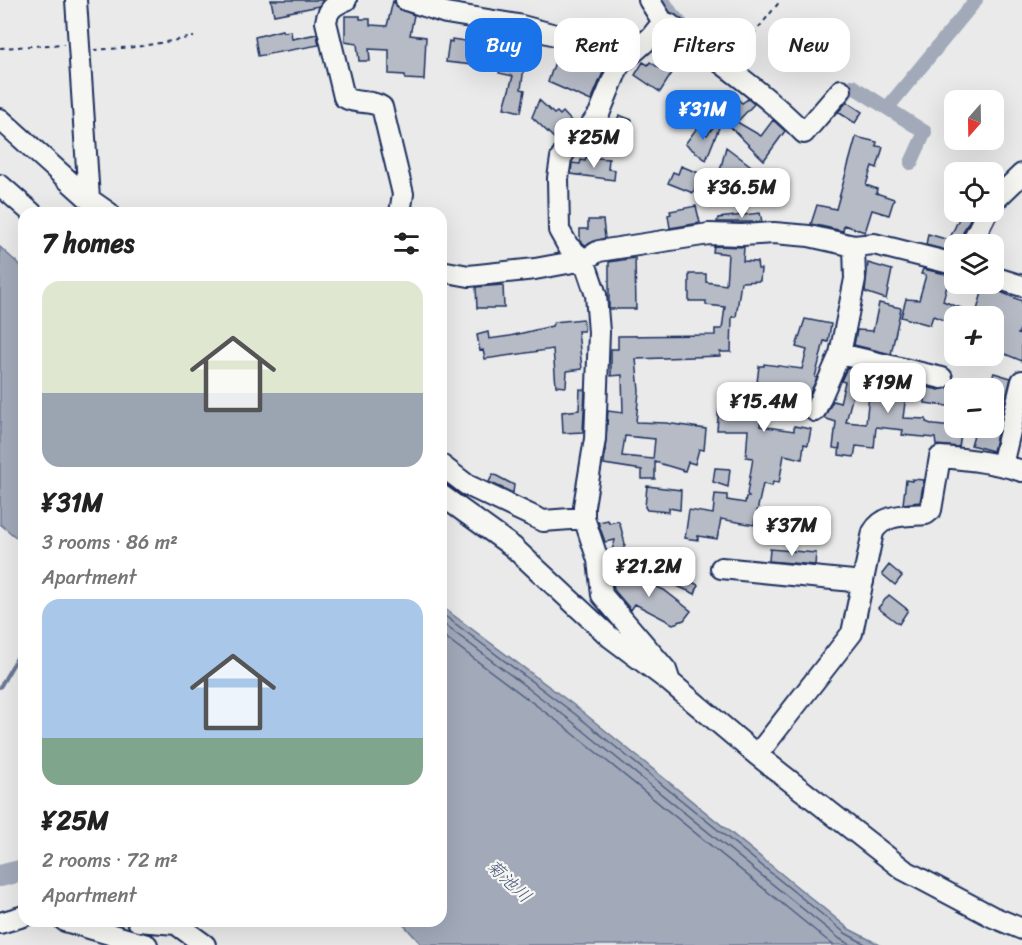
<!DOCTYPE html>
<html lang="en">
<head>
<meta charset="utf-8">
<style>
	:root { --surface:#fff; --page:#f6f6f6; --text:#222; --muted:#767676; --accent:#1a73e8 }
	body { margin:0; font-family:Sriracha,"Klee One",sans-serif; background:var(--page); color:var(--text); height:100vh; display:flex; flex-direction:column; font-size:22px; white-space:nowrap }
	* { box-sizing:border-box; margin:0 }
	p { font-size:20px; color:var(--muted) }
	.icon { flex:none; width:33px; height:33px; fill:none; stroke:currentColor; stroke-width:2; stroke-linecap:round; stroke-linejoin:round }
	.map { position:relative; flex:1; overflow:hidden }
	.drawer { position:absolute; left:18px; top:207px; width:429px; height:720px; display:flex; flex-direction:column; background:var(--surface); border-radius:18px; box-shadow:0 6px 24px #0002 }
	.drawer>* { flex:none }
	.banner { position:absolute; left:465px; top:18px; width:466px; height:54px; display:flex; gap:12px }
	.needle { width:39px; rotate:200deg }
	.controls { position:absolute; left:944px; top:90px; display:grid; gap:12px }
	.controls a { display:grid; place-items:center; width:60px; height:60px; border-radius:12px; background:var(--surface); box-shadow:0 6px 24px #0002; font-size:30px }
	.price { position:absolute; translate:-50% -51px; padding:0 14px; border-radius:12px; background:#fff; color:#222; font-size:20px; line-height:39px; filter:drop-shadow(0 2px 3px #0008) }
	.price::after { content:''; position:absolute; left:50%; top:36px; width:18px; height:14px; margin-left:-9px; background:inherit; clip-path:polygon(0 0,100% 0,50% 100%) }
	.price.current { background:var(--accent); color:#fff }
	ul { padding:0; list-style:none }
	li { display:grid; align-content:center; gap:12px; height:318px; padding:0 24px }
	li span { display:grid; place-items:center; height:186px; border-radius:18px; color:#555 }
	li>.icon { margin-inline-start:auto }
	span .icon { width:108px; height:108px; fill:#fffc; stroke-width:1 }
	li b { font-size:26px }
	h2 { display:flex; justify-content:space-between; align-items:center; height:72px; padding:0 24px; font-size:26px }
	.tag { padding:0 21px; border-radius:18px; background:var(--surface); box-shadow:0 6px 24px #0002; font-size:21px; line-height:54px }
	.tag.current { background:var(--accent); color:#fff }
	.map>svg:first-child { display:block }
</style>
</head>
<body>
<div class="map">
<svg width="1022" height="945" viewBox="0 0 1022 945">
	<rect width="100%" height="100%" fill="#e9eae9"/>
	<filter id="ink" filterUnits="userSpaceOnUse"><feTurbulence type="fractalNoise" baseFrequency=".0167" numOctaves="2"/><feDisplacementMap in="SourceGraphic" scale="12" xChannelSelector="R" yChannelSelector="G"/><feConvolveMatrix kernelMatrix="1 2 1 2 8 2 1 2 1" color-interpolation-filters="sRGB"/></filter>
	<g filter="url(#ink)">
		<path fill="#a2aaba" stroke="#6c7995" stroke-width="1.5" d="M0,247L24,269V544L0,524Z
			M441,606L579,709L849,929L880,945H422L400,921H441Z"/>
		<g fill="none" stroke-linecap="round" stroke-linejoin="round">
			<path stroke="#516083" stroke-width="1.5" d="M441,613L575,714L845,933L867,945
				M441,622L570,720L840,939L851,945
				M441,634L565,727L833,945"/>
			<path stroke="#6c7995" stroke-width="4" d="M0,687L24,646"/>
			<path stroke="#a2aaba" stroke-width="14" d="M663,0L672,14L684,27
				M840,100L852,86L925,132L911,163
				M888,107L976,0"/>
			<path stroke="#a2aaba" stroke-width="22" d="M0,876L24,870"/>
		</g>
		<path fill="#b6bbc6" stroke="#1b2f5e" stroke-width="1.5" fill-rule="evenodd" d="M271,0H323L319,6L274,15Z
			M393,1L398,8L414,15L410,35L426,37L424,80L405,79V75L389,74V50L369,49L370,61H359L357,44L345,42V16H360V19H370V25L387,26Z
			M282,30L283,32L291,31L292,39L317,34L319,45L258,56L255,37Z
			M504,37L518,41L514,54L533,58L530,69L524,68L521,89L525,90L521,112L504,108L513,76L499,73L500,68L446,62L449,41L452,42V39L465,41L467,44H473V47L499,50Z
			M557,56L584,67L588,61L604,70L591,101L548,82Z
			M643,62L648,65L650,62L659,68L662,62L674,70L660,92L635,75Z
			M733,95L742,103L748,99L754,104L737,122L761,136L773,120L785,131L764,160L716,113Z
			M539,100L554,114L557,112L560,115L563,112L575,125L557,141L532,117Z
			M847,102L862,112L855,123L838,112Z
			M619,115L632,120L622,148L596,138L609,120L616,123Z
			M720,119L722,120L706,160L685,144L697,128L707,135Z
			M856,137L877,142L876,146L883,147L877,168L872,166L866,185L877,189L876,193L894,199L889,215L872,210L865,232L844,225L843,231L811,224L817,205L836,209Z
			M726,147L759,172L752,185L745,183L742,188L720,171Z
			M586,157L609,159L608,169L615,170L614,180L571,174L572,163L580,164L581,160L585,161Z
			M681,166L701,174L693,193L668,183L673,172L678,174Z
			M696,206L700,223L670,228L668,215L671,214L670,211Z
			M962,212H974L964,230L959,244H954V252L926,245L928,234L949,240Z
			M760,213L762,222H717L718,218Z
			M588,220H603L605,238L585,245L580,240V229H588Z
			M714,246L744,247L743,261L757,262L758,269H761L760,281L741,282L736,317H732L731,352H720V356L636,359L639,391L636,422L666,423L706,429L704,450L699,449L695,464L688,462L685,471L655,462V479H642V470L604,464L608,411L623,413L622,375L611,376V349H618V336L715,335V329H722L725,307L706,305V301H689V274H706V282L726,285L728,254L713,252ZM625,436L655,439L653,459L622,456Z
			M635,258L636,309H609V262Z
			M868,263L892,270L886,299L865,292Z
			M923,269L950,275L943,301L976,314L984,285L1022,301V325L1018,334L1022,335V361L995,350L996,346L993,345V316H954V324L933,316L930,325L901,317L906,299L919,300L926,275L921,274Z
			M503,285L504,308H477L476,287Z
			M879,303L901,308L891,354L854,345L857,330L873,331Z
			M583,319L584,331H578L582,369L567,371L566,387L556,386L553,349L485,359L483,350L480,351L477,335L488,332L489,339L510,336L552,326L554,322Z
			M805,319L831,324L828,342L824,341L819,362L815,377L817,378L808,397L767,390L765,407H762L760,426L794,431V426L811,429L808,445L804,444L802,459L784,455L779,483L773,482L772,486L763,484L754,525L721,519L717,539L698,536V540L685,538L689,510L713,514L715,494L727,495V500L745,503L746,497H749L747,494L753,458L746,457L748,430H717L719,405H738L739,392L753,393V390L756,391L759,366H764V364L802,369L807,350L796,347Z
			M847,368L859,371L846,422L866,424L871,374L939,390L954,386V407L925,403V399L906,395L903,418L926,419V422L934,425L962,428L959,447L936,445L935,438L902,435L903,430L876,427L874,448L856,446L854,457L839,455L840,444L839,449L833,448L836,422L824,418L833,401L840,403L845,382L841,381Z
			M994,373L1011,378L1003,410L993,408V388H988Z
			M580,389L585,390L583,432L563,433L562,412L579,410Z
			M976,428L998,430L993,451L971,445Z
			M715,468L730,469L728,487L713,482Z
			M493,474L514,485L513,493L489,482Z
			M912,479L924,480L920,502L903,504L906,480L912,481Z
			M647,486L681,490L680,510L669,508V512L647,510L645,507Z
			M608,520L609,523L618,521L620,524L625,544L620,560L610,557L615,540L605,542L598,522Z
			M770,549L816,553L815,565L769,561Z
			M889,565L902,576L895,585L882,574Z
			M612,571L624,573L664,590L691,611L684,620L673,624L635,604L631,610L614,590Z
			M681,576L698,585L695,594L677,586Z
			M889,595L908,610L899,624L878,608Z"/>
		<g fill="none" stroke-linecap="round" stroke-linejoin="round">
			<defs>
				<path id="minor" d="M76,0L89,199
					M346,0C334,5 328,9 326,22L344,97C356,105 370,99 382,107L403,194L400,213
					M406,0L446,13L518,25L574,40L619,65
					M649,0L663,22L669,24C715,59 764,92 804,133L841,90
					M663,22L651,37L619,65L599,114L588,129L568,147L561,158L558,178L559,230L568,246L584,260L596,295L599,332L595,439L584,506V518L598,560L602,595L666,670L670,682
					M0,119L89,199L109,213
					M0,185L32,213
					M993,202L1022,174
					M971,244L987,212
					M441,271L469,276L535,269L584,260L599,251L709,234L742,235L774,233L809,236L854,246L874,244L954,264
					M993,277L1022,286
					M840,354L942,378
					M815,411L840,354L855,279L854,246
					M441,465L467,485L543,521L584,518
					M1002,465L1022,381
					M441,495L513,547L610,637L670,682L757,755L904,870L993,917L1022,929
					M721,568L863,582
					M757,755L852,633L873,532C884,513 906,516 926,514L931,510L940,457C968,459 995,462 1022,471
					M65,921L147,945
					M138,921L176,924L205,945
					M0,923L24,916"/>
			</defs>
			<use href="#minor" stroke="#1b2f5e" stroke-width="24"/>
			<path stroke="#1b2f5e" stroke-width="2" stroke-dasharray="4.5 4.5" stroke-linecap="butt" d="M0,48L64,44
				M94,50L136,47L194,37
				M736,56L781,0"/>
			<use href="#minor" stroke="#f6f6f2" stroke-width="20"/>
		</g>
	</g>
	<g text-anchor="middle" stroke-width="4.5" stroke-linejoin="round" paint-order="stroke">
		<g font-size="18" font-style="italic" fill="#44547a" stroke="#f6f6f2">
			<text transform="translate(509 881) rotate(43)" y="6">菊池川</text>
		</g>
	</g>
</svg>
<div class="controls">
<a><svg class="needle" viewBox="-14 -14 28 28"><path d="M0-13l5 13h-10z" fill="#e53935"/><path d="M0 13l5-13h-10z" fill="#767676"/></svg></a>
<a><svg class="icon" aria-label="locate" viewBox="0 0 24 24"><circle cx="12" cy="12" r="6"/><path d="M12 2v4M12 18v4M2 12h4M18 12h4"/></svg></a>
<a><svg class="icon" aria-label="layers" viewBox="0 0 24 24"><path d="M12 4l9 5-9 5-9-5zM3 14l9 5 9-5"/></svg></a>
<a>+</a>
<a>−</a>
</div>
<b class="price current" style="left:703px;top:141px">¥31M</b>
<b class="price" style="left:594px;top:169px">¥25M</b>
<b class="price" style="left:742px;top:219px">¥36.5M</b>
<b class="price" style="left:888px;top:414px">¥19M</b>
<b class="price" style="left:764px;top:433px">¥15.4M</b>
<b class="price" style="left:792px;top:557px">¥37M</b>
<b class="price" style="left:649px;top:598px">¥21.2M</b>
<div class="banner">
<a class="tag current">Buy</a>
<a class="tag">Rent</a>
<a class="tag">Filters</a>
<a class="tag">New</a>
</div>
<section class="drawer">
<h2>7 homes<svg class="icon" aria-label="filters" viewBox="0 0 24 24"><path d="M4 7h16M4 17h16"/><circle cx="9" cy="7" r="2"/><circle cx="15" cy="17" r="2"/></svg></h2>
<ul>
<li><span style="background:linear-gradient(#dfe7d0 60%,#9aa5b1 0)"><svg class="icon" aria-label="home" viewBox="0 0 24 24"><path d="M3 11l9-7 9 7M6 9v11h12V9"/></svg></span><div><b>¥31M</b><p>3 rooms · 86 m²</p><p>Apartment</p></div></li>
<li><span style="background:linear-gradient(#a9c7e8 75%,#7fa58c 0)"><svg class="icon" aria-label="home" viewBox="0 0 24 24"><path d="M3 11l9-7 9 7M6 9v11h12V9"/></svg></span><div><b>¥25M</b><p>2 rooms · 72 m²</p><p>Apartment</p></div></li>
</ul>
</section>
</div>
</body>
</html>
